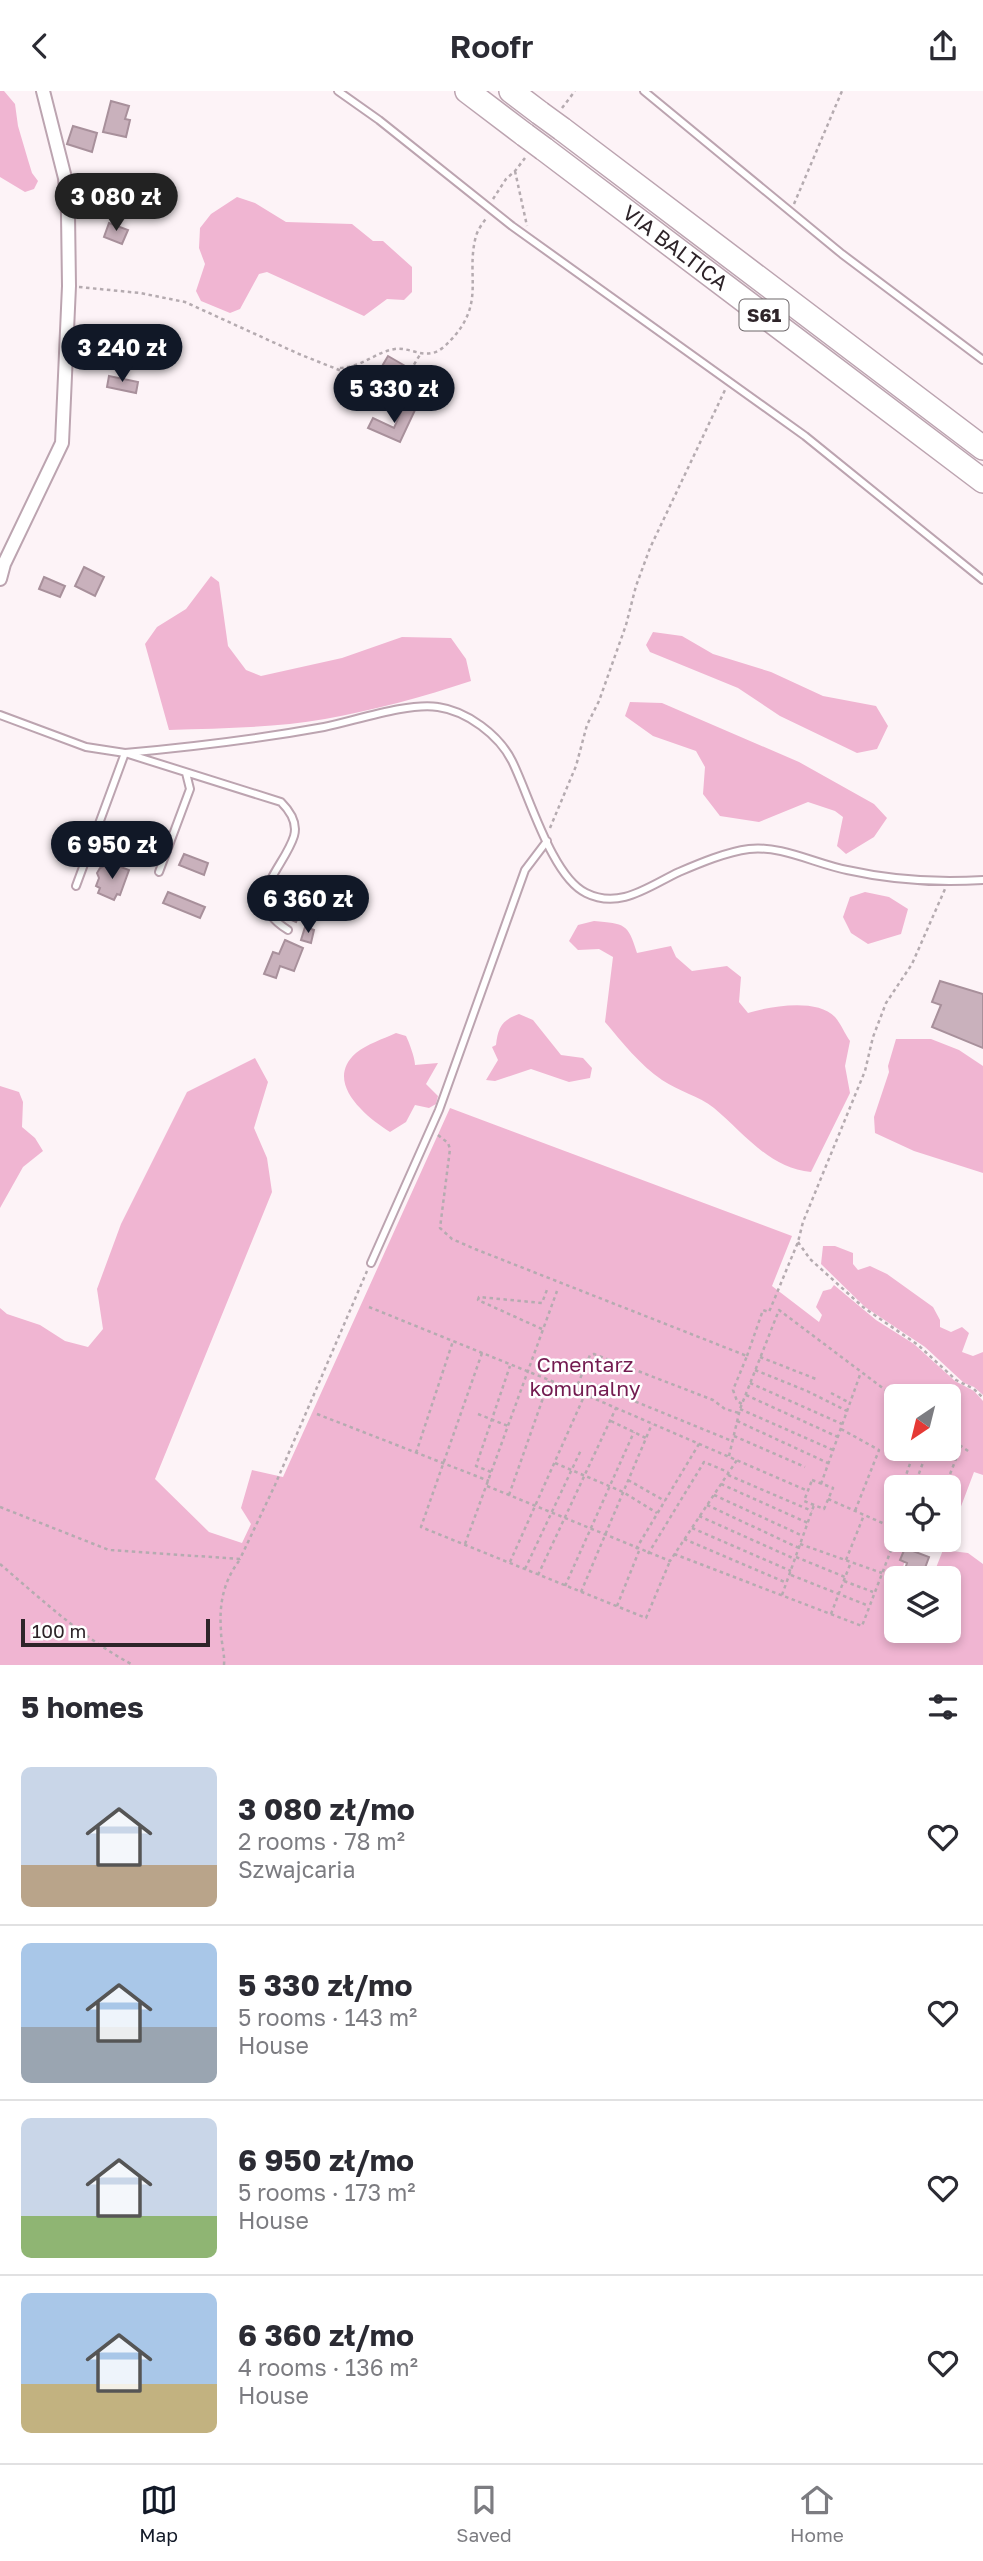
<!DOCTYPE html>
<html lang="en">
<head>
<meta charset="utf-8">
<style>
	:root { --surface:#fff; --page:#f2f2f3; --text:#2b2b33; --muted:#7c7c81; --line:#e1e1e2; --accent:#111827 }
	body { margin:0; font-family:"Golos Text",sans-serif; background:var(--page); color:var(--text); height:100vh; display:flex; flex-direction:column; font-size:26px; white-space:nowrap }
	* { box-sizing:border-box; margin:0 }
	p { font-size:23px; color:var(--muted) }
	.icon { flex:none; width:38px; height:38px; fill:none; stroke:currentColor; stroke-width:2; stroke-linecap:round; stroke-linejoin:round }
	.map { position:relative; height:1574px; overflow:hidden }
	.panel { display:flex; flex-direction:column; background:var(--surface); flex:1 }
	.panel>* { flex:none }
	.needle { width:46px; rotate:215deg }
	.fabs { position:absolute; left:884px; top:1293px; display:grid; gap:14px }
	.fabs a { display:grid; place-items:center; width:77px; height:77px; border-radius:10px; background:var(--surface); box-shadow:0 4px 10px #0003; font-size:35px }
	.scale { position:absolute; left:21px; bottom:18px; width:189px; box-sizing:border-box; padding-left:7px; border:4px solid #2e2429; border-top:0; font-size:19px; line-height:24px; white-space:nowrap; color:#2e2429; -webkit-text-stroke:5px #fff; paint-order:stroke }
	.price { position:absolute; translate:-50% -60px; padding:0 16px; border-radius:24px; background:var(--accent); color:#fff; font-size:23px; line-height:46px; filter:drop-shadow(0 2px 4px #0008) }
	.price::after { content:''; position:absolute; left:50%; top:42px; width:21px; height:16px; margin-left:-10px; background:inherit; clip-path:polygon(0 0,100% 0,50% 100%) }
	.price.on { background:#222; color:#fff }
	ul { padding:0; list-style:none }
	li { display:flex; align-items:center; gap:21px; height:175px; padding:0 21px }
	li+li { border-top:2px solid var(--line) }
	li span { display:grid; place-items:center; flex:none; width:196px; height:140px; border-radius:10px; color:#555 }
	li>.icon { margin-inline-start:auto }
	span .icon { width:84px; height:84px; fill:#fffc; stroke-width:1 }
	li b { font-size:30px }
	h2 { display:flex; justify-content:space-between; align-items:center; height:84px; padding:0 21px; font-size:30px }
	header { display:flex; justify-content:space-between; align-items:center; height:91px; padding:0 21px; background:var(--surface); font-size:32px; font-weight:600 }
	.tab-bar { display:flex; justify-content:space-around; align-items:center; height:98px; border-top:2px solid var(--line); background:var(--surface); font-size:19px; color:var(--muted) }
	.tab-bar a { display:grid; justify-items:center; gap:4px }
	.tab-bar .on { color:var(--accent) }
	.map>svg:first-child { display:block }
</style>
</head>
<body>
<header><svg class="icon" aria-label="back" viewBox="0 0 24 24"><path d="M15 5l-7 7 7 7"/></svg>Roofr<svg class="icon" aria-label="share" viewBox="0 0 24 24"><path d="M12 15V3M7 8l5-5 5 5M5 13v7h14v-7"/></svg></header>
<div class="map">
<svg width="983" height="1574" viewBox="0 0 983 1574">
	<rect width="100%" height="100%" fill="#fdf3f7"/>
	<path fill="#f0b5d2" fill-rule="evenodd" d="M0,0H4L15,13L18,35L28,69L32,82L38,90L34,98L25,101L0,86Z
		M237,106L255,112L286,131L352,133L373,150H383L412,176V201L404,209L387,208L364,225L267,181L259,183L240,218L230,222L201,210L196,200L205,173L199,157L200,137L211,123Z
		M211,485L219,491L228,555L246,579L261,585L342,567L402,546L451,547L466,568L471,590C423,606 374,619 325,628C274,637 221,637 169,639L145,553L157,536L186,518Z
		M653,541L682,545L713,563L771,581L823,605L876,615L888,635L877,658L857,662L780,625L738,597L650,561L646,554Z
		M630,611L662,612L799,671L874,713L887,727L874,746L846,763L837,755L843,726L835,720L808,711L759,731L720,725L703,703L705,676L696,660L653,645L625,625Z
		M865,801L889,806L908,818L901,843L868,853L851,842L843,826L850,806Z
		M594,830C625,833 628,832 637,862L671,855L676,866L692,880L727,875L741,886L739,911L748,922C771,915 817,907 835,926C841,933 845,943 850,950L845,975L850,1002L811,1081C770,1078 744,1042 714,1017C699,1005 678,1000 662,989C640,974 622,951 605,931L613,866L599,858L578,859L569,850L578,834Z
		M519,923L533,929L561,964L583,967L592,977L590,987L569,991L531,978L495,990L486,989L498,969L492,956L496,954C498,936 502,929 519,923Z
		M396,942L406,945C409,951 415,967 415,974L438,972L426,993L438,1005L436,1013L429,1017L415,1014L406,1031L390,1041C366,1026 323,991 356,962C367,953 383,948 396,942Z
		M896,948H931L959,959L983,975V1082L914,1060L875,1042L874,1026L889,981L888,975Z
		M255,967L268,991L254,1037L267,1067L272,1101L155,1388L209,1441L242,1452L251,1433L241,1417L252,1379L283,1386L450,1017L792,1145L772,1195L819,1231L822,1224L816,1216L823,1200L831,1198L834,1194L876,1229L914,1253L955,1290L974,1300L983,1310V1384L974,1381L954,1434L949,1436L948,1396H896V1449H913L901,1481L917,1487L896,1488V1540H948V1488L932,1487L943,1459L968,1462L983,1473V1574H0V1217L7,1223L40,1234L65,1250L88,1256L103,1238L97,1198L121,1133L187,1001ZM896,1306H948V1358H896Z
		M0,995L19,1001L23,1011L22,1036L35,1047L43,1060L23,1076L0,1117Z
		M823,1155H835L853,1162V1173L858,1179L870,1175L887,1183L933,1216L940,1229V1236L951,1241L962,1236L969,1242L962,1261L973,1265L983,1261V1304L974,1296L964,1292L925,1256L865,1216L821,1173Z"/>
	<path fill="#c9b1bc" stroke="#a8909b" stroke-width="2" d="M111,10L129,15L125,28L130,29L126,46L103,41Z
		M73,35L97,42L92,61L67,53Z
		M136,91L152,96L146,118L130,113Z
		M109,132L128,139L122,153L104,146Z
		M388,265L407,276L400,288L381,277Z
		M109,285L138,291L136,302L107,296Z
		M404,314L415,319L400,351L368,337L373,327L394,337Z
		M84,476L104,486L95,505L75,495Z
		M44,486L65,495L60,506L39,498Z
		M184,763L208,772L204,784L179,774Z
		M113,773L129,779L120,804L117,803L114,809L98,802L100,797L96,795L99,787L97,782L100,777L104,775L111,779Z
		M168,801L205,816L200,827L163,812Z
		M283,814L301,821L296,831L279,824Z
		M305,836L314,839L311,852L301,849Z
		M285,849L303,857L294,880L280,875L276,887L264,883L273,861L279,863Z
		M940,890L983,903V957L932,936L941,914L932,911Z
		M905,1457L929,1466L925,1477L929,1478L925,1488L904,1481L907,1472L900,1469Z"/>
	<g fill="none" stroke-linecap="round" stroke-linejoin="round">
		<defs>
			<path id="service" d="M338,0L379,29L512,135L805,345L983,489
				M644,0L842,163L983,269
				M0,624L86,656L125,662L281,711C290,720 298,731 294,745C284,778 239,809 288,839
				M125,662C192,656 258,648 324,636C354,630 409,611 438,616C467,620 499,644 512,670C529,704 552,786 586,802C620,819 649,795 679,781C700,772 726,761 749,758C781,754 816,773 847,779C892,789 937,792 983,789
				M159,781L190,698L186,682
				M76,795L125,662
				M371,1172L439,1019L525,779L547,750"/>
			<path id="minor" d="M0,488L4,473L62,352L69,195L68,123L65,87L43,0"/>
			<path id="motorway" d="M467,0L525,44
				M511,0L540,22
				M562,38L983,357
				M544,58L983,390"/>
		</defs>
		<use href="#service" stroke="#bca4b0" stroke-width="10"/>
		<use href="#minor" stroke="#bca4b0" stroke-width="16"/>
		<use href="#motorway" stroke="#bca4b0" stroke-width="26"/>
		<path stroke="#b5abb0" stroke-width="2.5" stroke-dasharray="3.5 3.5" stroke-linecap="butt" d="M562,17L575,0
			M515,80L527,135
			M493,108L506,88L515,80L525,67
			M794,113L842,0
			M79,196L140,202L185,211L299,263L397,302L421,262
			M340,277C365,275 375,261 395,258C407,256 420,265 432,262C439,261 445,255 449,251C487,212 465,186 476,145C478,138 483,132 487,126
			M550,737L576,675L587,634L599,610L626,534L636,495L650,457L725,299
			M438,1044L448,1052L450,1058L440,1137L452,1148L475,1158L747,1265L733,1299L737,1310L742,1313
			M798,1151L810,1168L863,1216L918,1254L956,1289L974,1298L983,1307
			M369,1216L586,1304L808,1400
			M542,1238L478,1209L479,1206L542,1212L548,1196
			M482,1262L421,1436L646,1527L670,1470
			M747,1265L763,1219L769,1221L798,1151L803,1131L865,980L873,946L886,912L912,873L945,798
			M760,1266L816,1288
			M755,1279L807,1300L847,1320
			M750,1292L842,1333
			M575,1300L590,1264L594,1263L713,1309L725,1318L739,1322
			M831,1302L850,1312
			M746,1304L838,1346
			M740,1318L833,1359
			M317,1323L489,1390
			M478,1323L508,1335
			M611,1330L646,1347
			M737,1330L828,1372
			M841,1338L879,1359L855,1420
			M734,1345L805,1376
			M948,1346L971,1362
			M416,1362L453,1250
			M729,1365L740,1318L779,1219L896,1307
			M555,1372L623,1401L657,1422
			M491,1381L476,1375L510,1275
			M728,1384L812,1420
			M917,1387L939,1396
			M628,1389L665,1410
			M812,1389L833,1397L824,1418L804,1410Z
			M721,1393L808,1432
			M821,1393L861,1281
			M487,1395L670,1470L737,1369
			M902,1396L915,1358
			M914,1396L928,1358
			M945,1396L961,1355
			M509,1404L549,1290
			M714,1404L803,1445
			M828,1408L896,1438
			M707,1414L799,1457
			M0,1416L109,1459L240,1468L275,1394L367,1180
			M699,1425L795,1468
			M889,1434L896,1413
			M692,1437L791,1480
			M684,1448L787,1492
			M465,1453L557,1200
			M800,1453L882,1482
			M636,1458L699,1353
			M648,1463L704,1371L728,1381
			M674,1463L862,1535L896,1446
			M796,1466L845,1486
			M846,1469L864,1424
			M510,1471L590,1292L732,1350
			M0,1473C42,1509 84,1548 133,1574
			M525,1478L581,1359
			M538,1484L616,1317
			M791,1484L869,1515
			M844,1490L873,1501
			M565,1495L634,1341
			M581,1501L652,1333
			M782,1504L814,1414
			M617,1515L639,1460
			M831,1523L851,1471
			M224,1574C225,1563 221,1551 221,1540C219,1514 223,1491 239,1470"/>
		<use href="#service" stroke="#fff" stroke-width="6"/>
		<use href="#minor" stroke="#fff" stroke-width="12"/>
		<use href="#motorway" stroke="#fff" stroke-width="23"/>
		<defs>
			<path id="motorway-bridge" d="M540,22L562,38
				M525,44L544,58"/>
		</defs>
		<use href="#motorway-bridge" stroke="#bca4b0" stroke-width="26" stroke-linecap="butt"/>
		<use href="#motorway-bridge" stroke="#fff" stroke-width="23"/>
	</g>
	<g text-anchor="middle" stroke-width="5" stroke-linejoin="round" paint-order="stroke">
		<rect fill="#fff" stroke="#6d6669" stroke-width="2" x="739.5" y="208.5" width="49" height="31" rx="5"/>
		<g font-size="19" font-weight="bold" fill="#2e2429">
			<text x="764" y="231">S61</text>
		</g>
		<g font-size="21" fill="#2e2429" stroke="#fff">
			<text transform="translate(675 157) rotate(37)" y="7">VIA BALTICA</text>
		</g>
		<g font-size="21" fill="#731b50" stroke="#fff">
			<text x="585" y="1281">Cmentarz<tspan x="585" dy="24">komunalny</tspan></text>
		</g>
	</g>
</svg>
<div class="fabs">
<a><svg class="needle" viewBox="-14 -14 28 28"><path d="M0-13l5 13h-10z" fill="#e53935"/><path d="M0 13l5-13h-10z" fill="#7c7c81"/></svg></a>
<a><svg class="icon" aria-label="locate" viewBox="0 0 24 24"><circle cx="12" cy="12" r="6"/><path d="M12 2v4M12 18v4M2 12h4M18 12h4"/></svg></a>
<a><svg class="icon" aria-label="layers" viewBox="0 0 24 24"><path d="M12 4l9 5-9 5-9-5zM3 14l9 5 9-5"/></svg></a>
</div>
<div class="scale">100 m</div>
<b class="price on" style="left:116px;top:142px">3 080 zł</b>
<b class="price" style="left:122px;top:293px">3 240 zł</b>
<b class="price" style="left:394px;top:334px">5 330 zł</b>
<b class="price" style="left:112px;top:790px">6 950 zł</b>
<b class="price" style="left:308px;top:844px">6 360 zł</b>
</div>
<section class="panel">
<h2>5 homes<svg class="icon" aria-label="filters" viewBox="0 0 24 24"><path d="M4 7h16M4 17h16"/><circle cx="9" cy="7" r="2"/><circle cx="15" cy="17" r="2"/></svg></h2>
<ul>
<li><span style="background:linear-gradient(#c9d6e8 70%,#b9a48a 0)"><svg class="icon" aria-label="home" viewBox="0 0 24 24"><path d="M3 11l9-7 9 7M6 9v11h12V9"/></svg></span><div><b>3 080 zł/mo</b><p>2 rooms · 78 m²</p><p>Szwajcaria</p></div><svg class="icon" aria-label="heart" viewBox="0 0 24 24"><path d="M12 20l-8-8c-3-5 5-10 8-4 3-6 11-1 8 4z"/></svg></li>
<li><span style="background:linear-gradient(#a9c7e8 60%,#9aa5b1 0)"><svg class="icon" aria-label="home" viewBox="0 0 24 24"><path d="M3 11l9-7 9 7M6 9v11h12V9"/></svg></span><div><b>5 330 zł/mo</b><p>5 rooms · 143 m²</p><p>House</p></div><svg class="icon" aria-label="heart" viewBox="0 0 24 24"><path d="M12 20l-8-8c-3-5 5-10 8-4 3-6 11-1 8 4z"/></svg></li>
<li><span style="background:linear-gradient(#c9d6e8 70%,#8fb573 0)"><svg class="icon" aria-label="home" viewBox="0 0 24 24"><path d="M3 11l9-7 9 7M6 9v11h12V9"/></svg></span><div><b>6 950 zł/mo</b><p>5 rooms · 173 m²</p><p>House</p></div><svg class="icon" aria-label="heart" viewBox="0 0 24 24"><path d="M12 20l-8-8c-3-5 5-10 8-4 3-6 11-1 8 4z"/></svg></li>
<li><span style="background:linear-gradient(#a9c7e8 65%,#c2b280 0)"><svg class="icon" aria-label="home" viewBox="0 0 24 24"><path d="M3 11l9-7 9 7M6 9v11h12V9"/></svg></span><div><b>6 360 zł/mo</b><p>4 rooms · 136 m²</p><p>House</p></div><svg class="icon" aria-label="heart" viewBox="0 0 24 24"><path d="M12 20l-8-8c-3-5 5-10 8-4 3-6 11-1 8 4z"/></svg></li>
</ul>
</section>
<nav class="tab-bar">
<a class="on"><svg class="icon" aria-label="map" viewBox="0 0 24 24"><path d="M3 6l6-2 6 2 6-2v14l-6 2-6-2-6 2zM9 4v14M15 6v14"/></svg>Map</a>
<a><svg class="icon" aria-label="saved" viewBox="0 0 24 24"><path d="M7 4h10v16l-5-4-5 4z"/></svg>Saved</a>
<a><svg class="icon" aria-label="home" viewBox="0 0 24 24"><path d="M3 11l9-7 9 7M6 9v11h12V9"/></svg>Home</a>
</nav>
</body>
</html>
